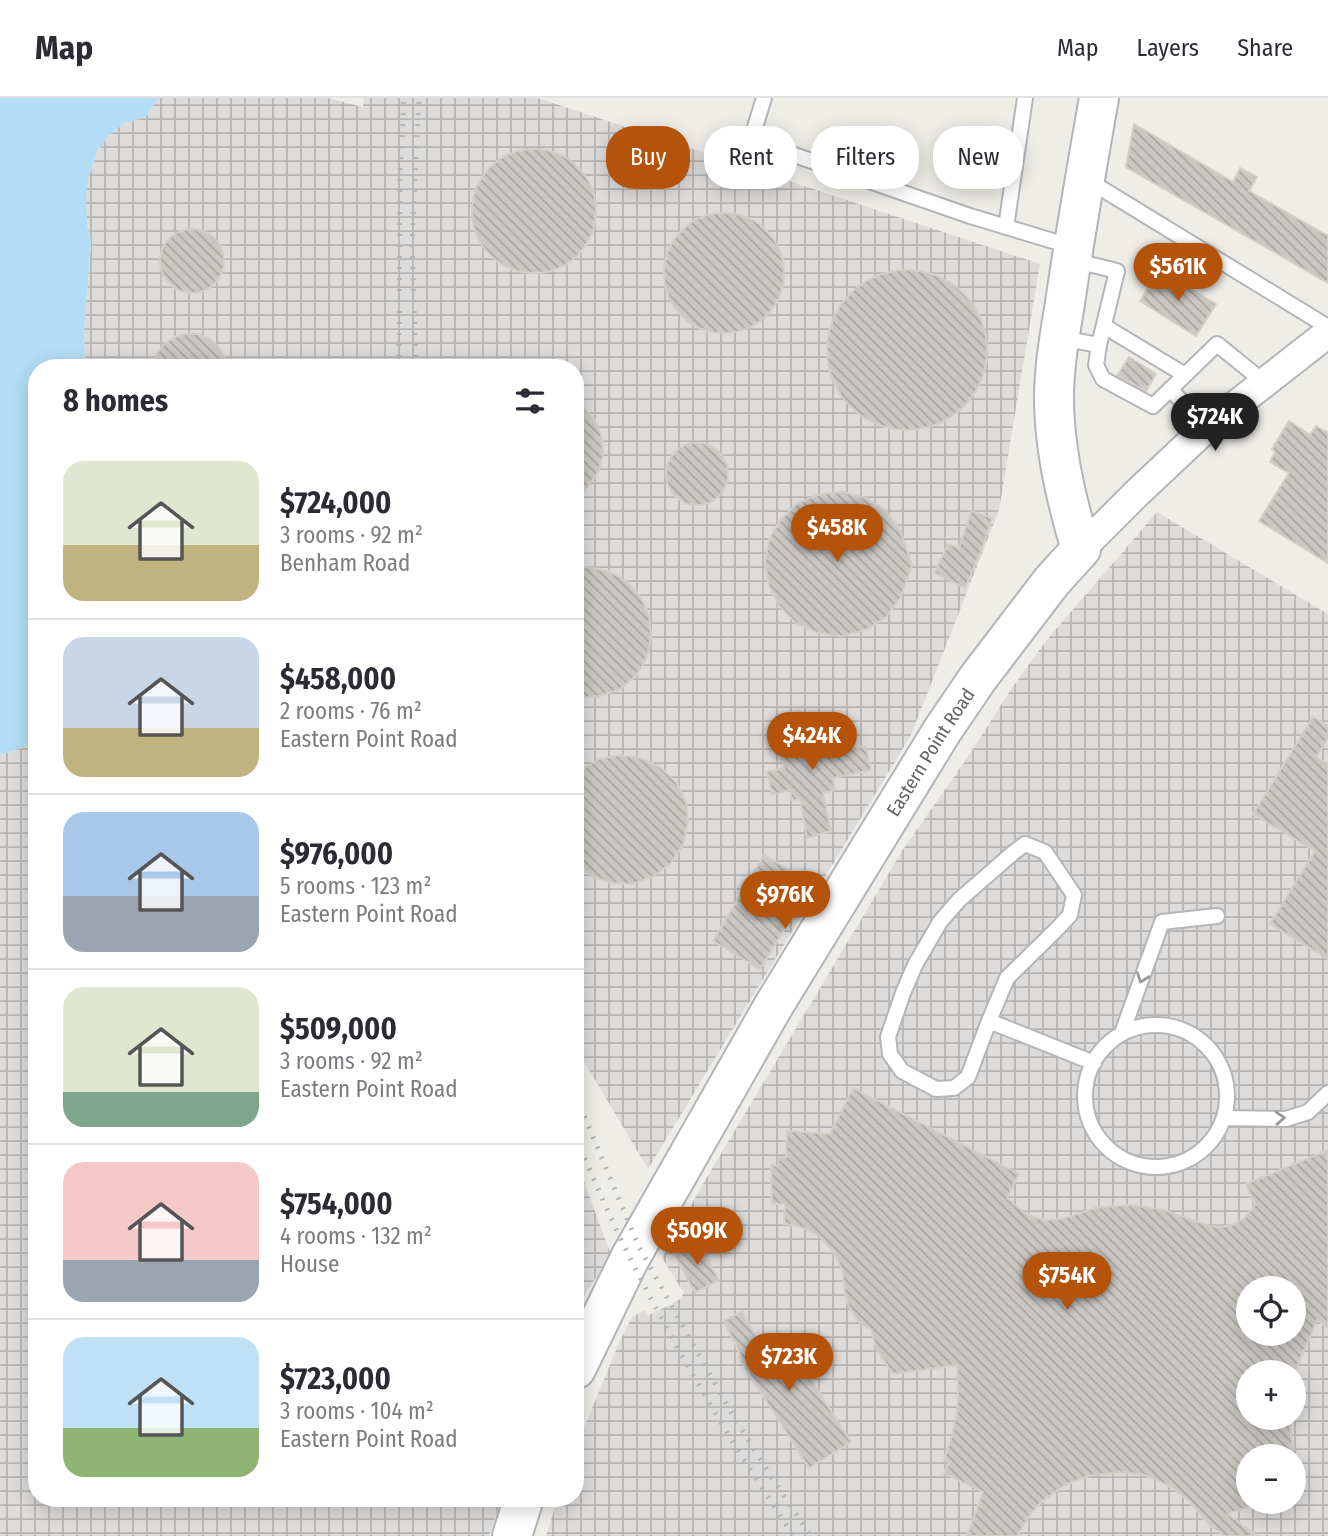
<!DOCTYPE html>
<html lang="en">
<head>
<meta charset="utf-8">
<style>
	:root { --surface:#fff; --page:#f7f7f7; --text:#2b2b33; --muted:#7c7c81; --line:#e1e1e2; --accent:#b45309 }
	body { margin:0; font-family:"Fira Sans Condensed",sans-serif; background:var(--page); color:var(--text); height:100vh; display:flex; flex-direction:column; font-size:26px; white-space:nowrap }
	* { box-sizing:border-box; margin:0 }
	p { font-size:23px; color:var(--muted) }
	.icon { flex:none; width:38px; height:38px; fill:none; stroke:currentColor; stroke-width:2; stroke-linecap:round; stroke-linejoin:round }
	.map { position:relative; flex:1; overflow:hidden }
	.drawer { position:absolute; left:28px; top:261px; width:556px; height:1148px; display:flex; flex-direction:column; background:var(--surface); border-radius:28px; box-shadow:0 4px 18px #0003 }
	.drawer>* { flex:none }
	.guide { position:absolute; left:606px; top:28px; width:616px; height:63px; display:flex; gap:14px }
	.tools { position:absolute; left:1236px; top:1178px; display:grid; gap:14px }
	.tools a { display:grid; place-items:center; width:70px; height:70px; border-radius:50%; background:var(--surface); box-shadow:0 4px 18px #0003; font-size:35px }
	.price { position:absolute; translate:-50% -60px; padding:0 16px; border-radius:24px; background:var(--accent); color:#fff; font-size:23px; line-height:46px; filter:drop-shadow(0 2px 4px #0008) }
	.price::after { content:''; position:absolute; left:50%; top:42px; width:21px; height:16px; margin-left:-10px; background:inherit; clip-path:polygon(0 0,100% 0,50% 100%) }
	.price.selected { background:#222; color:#fff }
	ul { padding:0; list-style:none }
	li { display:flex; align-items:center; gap:21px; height:175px; padding:0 35px }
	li+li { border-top:2px solid var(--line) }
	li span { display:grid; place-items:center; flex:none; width:196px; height:140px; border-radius:21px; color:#555 }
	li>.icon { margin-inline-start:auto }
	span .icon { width:84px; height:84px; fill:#fffc; stroke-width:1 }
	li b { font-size:30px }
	h2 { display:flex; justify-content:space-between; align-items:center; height:84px; padding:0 35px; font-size:30px }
	.chip { padding:0 24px; border-radius:28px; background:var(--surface); box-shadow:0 4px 18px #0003; font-size:24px; line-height:63px }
	.chip.selected { background:var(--accent); color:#fff }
	header { display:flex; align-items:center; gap:42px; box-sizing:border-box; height:98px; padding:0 35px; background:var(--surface); border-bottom:2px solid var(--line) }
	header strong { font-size:33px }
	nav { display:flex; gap:38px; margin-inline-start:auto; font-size:24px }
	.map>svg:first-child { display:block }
</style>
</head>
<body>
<header>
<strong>Map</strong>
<nav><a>Map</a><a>Layers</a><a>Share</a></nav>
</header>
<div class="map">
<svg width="1328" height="1438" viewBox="0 0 1328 1438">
	<defs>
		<pattern id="industrial-grid" width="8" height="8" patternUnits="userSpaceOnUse" patternTransform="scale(1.75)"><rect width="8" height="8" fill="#dedcda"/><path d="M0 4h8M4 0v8" fill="none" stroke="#b7b6b5"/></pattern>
		<pattern id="building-back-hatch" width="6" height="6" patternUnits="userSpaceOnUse" patternTransform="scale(1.75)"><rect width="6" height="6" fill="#cbc8c4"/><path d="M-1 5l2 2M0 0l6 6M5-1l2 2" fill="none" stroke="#a8a6a3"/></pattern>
	</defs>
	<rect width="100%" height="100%" fill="#efede8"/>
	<path fill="url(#industrial-grid)" fill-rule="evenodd" d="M158,0H328L363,9L364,0H538L1040,166L999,412L911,637L648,1071L576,950V270H85L84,234L91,144L87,126L86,101L88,81L97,54L109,37L124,25L145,19L149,15Z
		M1157,414L1328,516V1438H546L558,1400H576V1349L619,1245L632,1219L645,1212L648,1217L658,1213L680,1201L684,1195L662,1160L701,1089L902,753L967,660L1010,593L1045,544ZM1248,1190H1293V1236H1248ZM1248,1274H1293V1320H1248ZM1248,1358H1293V1404H1248Z
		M37,645V1400H502L489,1438H0V657Z
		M576,1062L611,1157L576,1210Z"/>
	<path fill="#b3def5" d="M0,0H158L149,15L145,19L124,25L109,37L97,54L88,81L86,101L87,126L91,144L84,234L85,269L37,270V645L0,657Z"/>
	<path fill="url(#building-back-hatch)" stroke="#d3cec7" stroke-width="2" fill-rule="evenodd" d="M1134,26L1233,84L1240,70L1257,79L1249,93L1328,138V185L1126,69Z
		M472 113a62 62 0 1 1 124 0a62 62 0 1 1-124 0Z
		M664 175a60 60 0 1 1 120 0a60 60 0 1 1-120 0Z
		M160 163a32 32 0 1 1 64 0a32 32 0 1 1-64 0Z
		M1159,172L1216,206L1196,238L1140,203Z
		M827 252a80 80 0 1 1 160 0a80 80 0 1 1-160 0Z
		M186,236H198L210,241L219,250L230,270H152L157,255L165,245L175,239Z
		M1129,259L1156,276L1146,293L1117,278Z
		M576,300L596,324L602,340L603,357L598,374L576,405Z
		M1289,323L1310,337L1316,328L1328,335V465L1259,423L1289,375L1270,364L1275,354L1272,351Z
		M666 376a31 31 0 1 1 62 0a31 31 0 1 1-62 0Z
		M843,394L866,400L886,413L900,432L912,467L900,501L885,520L865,532L842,538L818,535L796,525L780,509L769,488L765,464L769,441L781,421L798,405L820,396Z
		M971,413L992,420L980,456L965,490L934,475L948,446L959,450Z
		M586,469L608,473L626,483L641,499L649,518L651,539L647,559L636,578L620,591L600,598L576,600V471Z
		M800,613L808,652L825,648L826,656L866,648L871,672L833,680L835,692L823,695L831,733L807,740L800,701L792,703L790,692L772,697L767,674L784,670L781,659L785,658L776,619L780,618V616Z
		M1313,619L1328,628V640L1316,659L1328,666V861L1270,826L1315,753L1253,716Z
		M620,657L640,660L660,669L676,684L686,704L688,725L683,747L671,765L654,778L633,786L611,785L592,778L576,765V679L582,672L599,661Z
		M764,757L812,786L760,871L713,843Z
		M853,990L1019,1076L1007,1100L1025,1115L1036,1120L1047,1122L1062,1121L1095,1110L1131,1107L1164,1112L1209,1128L1220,1129L1232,1127L1245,1120L1255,1107L1246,1086L1328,1052V1230L1317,1222L1293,1278V1274H1248V1320H1289L1294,1358H1248V1409L1228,1416L1257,1438H1225L1209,1427L1189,1403L1172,1389L1145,1377L1120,1374L1088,1378L1063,1388L1038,1407L1030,1417L1017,1438H967L983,1394L944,1375L949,1365L944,1361L951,1341L957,1315L958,1293L957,1267L893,1276L877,1252L871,1232L858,1223L849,1209L845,1197L842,1171L832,1152L821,1140L810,1133L798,1128L784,1126L785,1106H772L771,1067L778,1068L779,1059H786L787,1033L830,1036ZM1248,1190H1293V1236H1248Z
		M698,1143L719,1182L695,1195L674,1156Z
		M742,1213L760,1247L780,1234L851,1344L809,1370L739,1260L741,1258L724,1223Z"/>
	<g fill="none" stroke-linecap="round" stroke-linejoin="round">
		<defs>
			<path id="service" d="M764,0L751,42L970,118L1073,149
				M1086,81L1328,229
				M1006,129L1025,0
				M1104,228L1185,277L1217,246L1265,285
				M1060,240L1099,247L1117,173L1072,162
				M1099,247L1096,267L1103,281L1153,308L1185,277
				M1170,291L1207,330
				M989,923L968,979L954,990L936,991L902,973L890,956L888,939L903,895L915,867L940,824L959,802L1013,755L1025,746L1045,754L1074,797L1070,817L1057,831L1007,880L989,923L1094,965
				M1085 998a71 71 0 1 1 142 0a71 71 0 1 1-142 0Z
				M1122,935L1162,824L1217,818
				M1224,1020L1286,1021L1308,1014L1328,995"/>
			<path id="minor" d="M1081,451L1137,395L1204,332L1328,235"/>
			<g id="secondary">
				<path id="s1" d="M576,1271L630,1160L774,907L942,633L978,580L1026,517L1052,483L1081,451C1066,402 1054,351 1054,300C1054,268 1060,236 1065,205C1075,136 1087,68 1099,0"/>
				<path d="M512,1438L524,1400"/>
			</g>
		</defs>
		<use href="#service" stroke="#b3b5b8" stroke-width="18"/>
		<use href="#minor" stroke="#b3b5b8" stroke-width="32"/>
		<use href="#secondary" stroke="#b2b5b8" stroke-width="42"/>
		<use href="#service" stroke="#fff" stroke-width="14"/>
		<use href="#minor" stroke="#fff" stroke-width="28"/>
		<use href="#secondary" stroke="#fff" stroke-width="38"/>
		<path stroke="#b3b4b4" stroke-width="5" stroke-dasharray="2 9" stroke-linecap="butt" d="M399,270L400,76L404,0
			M416,270L412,147L419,0
			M576,998L638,1147L729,1311L774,1383L811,1438
			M576,1040C594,1081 611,1122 631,1162C679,1257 734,1350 794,1438"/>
	</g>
	<defs><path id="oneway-chevron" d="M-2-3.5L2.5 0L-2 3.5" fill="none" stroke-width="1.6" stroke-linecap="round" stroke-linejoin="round" transform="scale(1.75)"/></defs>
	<g stroke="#979a9c">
		<use href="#oneway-chevron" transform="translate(1142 880) rotate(110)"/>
		<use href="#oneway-chevron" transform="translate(1280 1020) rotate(-4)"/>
	</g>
	<g text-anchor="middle" stroke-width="5" stroke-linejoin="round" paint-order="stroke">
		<g font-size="19" fill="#5f6366" stroke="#fff">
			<text dy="7" stroke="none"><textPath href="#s1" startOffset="712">Eastern Point Road</textPath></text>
		</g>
	</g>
</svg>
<div class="tools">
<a><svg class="icon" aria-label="locate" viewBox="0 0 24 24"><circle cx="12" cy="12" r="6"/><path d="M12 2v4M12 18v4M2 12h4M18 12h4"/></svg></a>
<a>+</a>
<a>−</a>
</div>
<b class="price" style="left:1178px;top:205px">$561K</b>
<b class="price selected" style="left:1215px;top:355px">$724K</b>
<b class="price" style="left:837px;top:466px">$458K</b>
<b class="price" style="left:812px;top:674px">$424K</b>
<b class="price" style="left:785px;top:833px">$976K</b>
<b class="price" style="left:697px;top:1169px">$509K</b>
<b class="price" style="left:1067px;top:1214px">$754K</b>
<b class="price" style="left:789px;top:1295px">$723K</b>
<div class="guide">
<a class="chip selected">Buy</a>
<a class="chip">Rent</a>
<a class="chip">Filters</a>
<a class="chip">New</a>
</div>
<section class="drawer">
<h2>8 homes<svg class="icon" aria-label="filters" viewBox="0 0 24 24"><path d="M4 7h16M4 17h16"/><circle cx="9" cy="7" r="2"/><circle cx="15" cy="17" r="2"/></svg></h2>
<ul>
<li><span style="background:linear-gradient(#dfe7d0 60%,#c2b280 0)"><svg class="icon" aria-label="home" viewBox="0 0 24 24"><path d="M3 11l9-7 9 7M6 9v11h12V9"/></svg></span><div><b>$724,000</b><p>3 rooms · 92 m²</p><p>Benham Road</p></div></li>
<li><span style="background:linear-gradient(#c9d6e8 65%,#c2b280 0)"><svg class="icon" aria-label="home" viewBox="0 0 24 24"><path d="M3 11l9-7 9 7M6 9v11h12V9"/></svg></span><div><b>$458,000</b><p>2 rooms · 76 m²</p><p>Eastern Point Road</p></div></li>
<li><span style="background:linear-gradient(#a9c7e8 60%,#9aa5b1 0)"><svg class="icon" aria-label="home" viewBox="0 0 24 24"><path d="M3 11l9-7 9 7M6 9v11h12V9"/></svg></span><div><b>$976,000</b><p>5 rooms · 123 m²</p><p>Eastern Point Road</p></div></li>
<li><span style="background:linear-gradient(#dfe7d0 75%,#7fa58c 0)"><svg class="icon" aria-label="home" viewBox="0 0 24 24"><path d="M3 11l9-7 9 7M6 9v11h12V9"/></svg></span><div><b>$509,000</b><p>3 rooms · 92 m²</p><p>Eastern Point Road</p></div></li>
<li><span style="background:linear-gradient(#f6c9c9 70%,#9aa5b1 0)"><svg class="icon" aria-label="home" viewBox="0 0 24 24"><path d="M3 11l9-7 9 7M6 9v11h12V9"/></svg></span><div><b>$754,000</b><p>4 rooms · 132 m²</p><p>House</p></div></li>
<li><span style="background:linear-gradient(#bfe0f5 65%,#8fb573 0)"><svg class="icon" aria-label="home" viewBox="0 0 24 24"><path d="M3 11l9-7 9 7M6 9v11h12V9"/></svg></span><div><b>$723,000</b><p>3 rooms · 104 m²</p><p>Eastern Point Road</p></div></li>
</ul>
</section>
</div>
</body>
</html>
